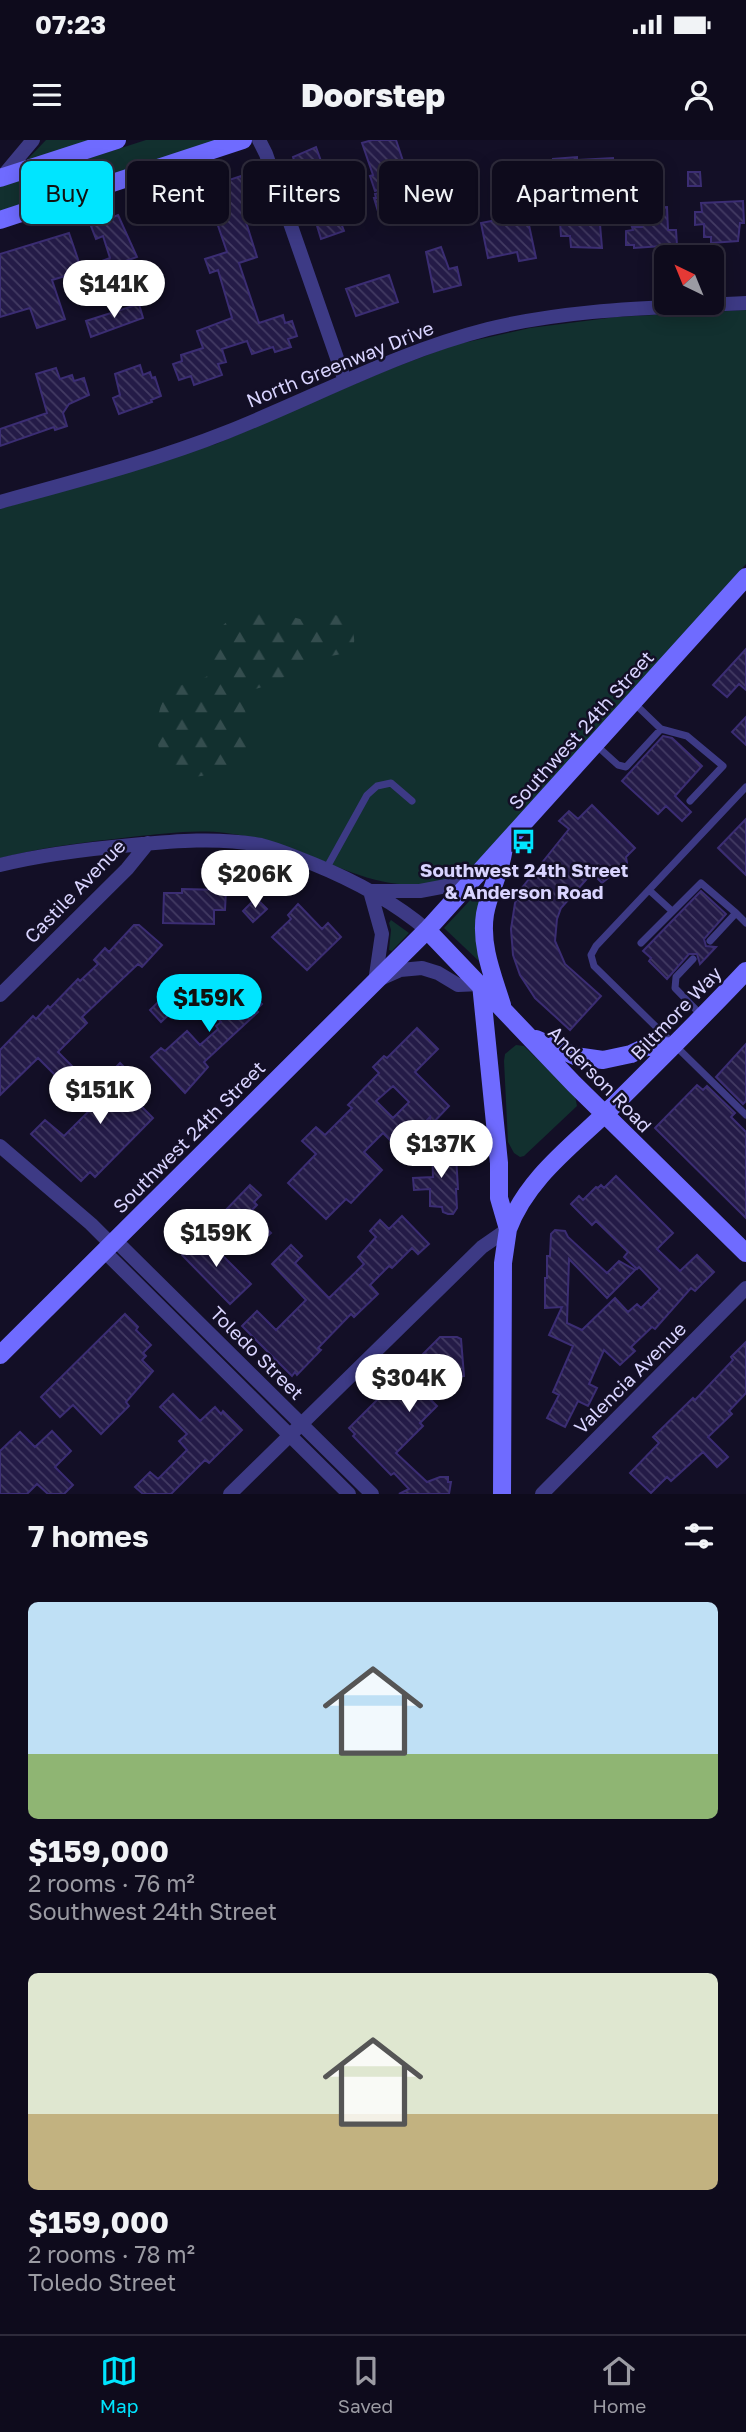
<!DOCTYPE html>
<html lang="en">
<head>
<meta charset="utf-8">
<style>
	:root { --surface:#0e0b1c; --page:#1c1929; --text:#f1f3f6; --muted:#9b9ba3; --line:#2e2b3b; --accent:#00e5ff }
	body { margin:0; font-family:"Golos Text",sans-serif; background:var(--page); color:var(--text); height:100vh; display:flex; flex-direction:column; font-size:26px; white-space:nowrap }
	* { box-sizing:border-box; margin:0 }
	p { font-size:23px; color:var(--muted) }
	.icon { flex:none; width:38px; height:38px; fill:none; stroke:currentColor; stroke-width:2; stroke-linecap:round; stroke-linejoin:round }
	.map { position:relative; height:1354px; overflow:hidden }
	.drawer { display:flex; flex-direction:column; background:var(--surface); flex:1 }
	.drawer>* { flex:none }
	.top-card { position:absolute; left:21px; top:21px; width:705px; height:63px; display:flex; gap:14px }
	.needle { width:46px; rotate:317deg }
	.fabs { position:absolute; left:654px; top:105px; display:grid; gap:14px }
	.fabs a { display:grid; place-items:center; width:70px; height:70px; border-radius:10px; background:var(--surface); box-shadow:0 4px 18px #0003,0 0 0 2px var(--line); font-size:35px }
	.price { position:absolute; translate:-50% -60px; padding:0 16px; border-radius:24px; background:#fff; color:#222; font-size:23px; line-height:46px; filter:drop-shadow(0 2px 4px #0008) }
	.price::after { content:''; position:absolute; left:50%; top:42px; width:21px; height:16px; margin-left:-10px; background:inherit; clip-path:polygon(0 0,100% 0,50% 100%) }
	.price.current { background:var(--accent); color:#111 }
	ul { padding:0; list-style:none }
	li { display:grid; align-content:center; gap:14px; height:371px; padding:0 28px }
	li span { display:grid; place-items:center; height:217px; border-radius:10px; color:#555 }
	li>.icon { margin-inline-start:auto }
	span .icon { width:126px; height:126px; fill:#fffc; stroke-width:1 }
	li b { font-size:30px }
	h2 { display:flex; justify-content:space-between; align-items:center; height:84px; padding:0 28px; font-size:30px }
	.pill { padding:0 24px; border-radius:10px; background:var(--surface); box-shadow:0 4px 18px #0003,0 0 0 2px var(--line); font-size:24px; line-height:63px }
	.pill.current { background:var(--accent); color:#111 }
	.status { display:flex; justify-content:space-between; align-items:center; height:49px; padding:0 35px; background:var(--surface); direction:ltr }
	.status svg { height:19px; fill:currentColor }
	header { display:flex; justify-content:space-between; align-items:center; height:91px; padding:0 28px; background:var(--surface); font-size:32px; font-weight:800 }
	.tabs { display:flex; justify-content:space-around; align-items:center; height:98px; border-top:2px solid var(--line); background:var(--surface); font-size:19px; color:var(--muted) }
	.tabs a { display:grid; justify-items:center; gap:4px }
	.tabs .current { color:var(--accent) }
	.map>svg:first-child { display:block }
</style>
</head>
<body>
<div class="status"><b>07:23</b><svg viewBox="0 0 49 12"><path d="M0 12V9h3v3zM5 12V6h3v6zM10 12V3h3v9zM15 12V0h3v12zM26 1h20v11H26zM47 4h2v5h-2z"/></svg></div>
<header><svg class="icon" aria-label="menu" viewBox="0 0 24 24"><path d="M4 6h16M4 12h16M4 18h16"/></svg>Doorstep<svg class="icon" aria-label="person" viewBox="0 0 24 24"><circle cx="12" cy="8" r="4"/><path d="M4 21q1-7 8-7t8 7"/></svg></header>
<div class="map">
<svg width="746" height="1354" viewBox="0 0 746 1354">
	<defs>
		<pattern id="forest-firs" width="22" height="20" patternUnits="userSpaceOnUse" patternTransform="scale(1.75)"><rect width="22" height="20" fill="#12302f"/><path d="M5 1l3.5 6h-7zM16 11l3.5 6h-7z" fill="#344d4e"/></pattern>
		<pattern id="building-back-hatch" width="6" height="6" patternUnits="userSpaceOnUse" patternTransform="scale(1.75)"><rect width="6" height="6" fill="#241b47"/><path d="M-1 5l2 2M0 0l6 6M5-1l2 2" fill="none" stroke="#433b63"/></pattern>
	</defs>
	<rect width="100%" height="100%" fill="#130f26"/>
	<path fill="#12302f" d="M46,0H99L20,27Z
		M146,0H219L0,73V47Z
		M746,170V424L478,723C468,729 457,737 445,740C391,756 343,728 293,709C272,701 249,696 226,693C194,689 162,694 131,697C87,702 43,707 0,718V369L216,304L385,231L454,205L530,188L616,177Z
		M491,738L482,824L444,788Z
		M391,780L409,793L392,811L389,810L391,790L389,783Z
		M516,905L524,906L575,956L577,966L524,1016L520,1017L514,1013L508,1002L504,921L505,914Z"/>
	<path fill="url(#forest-firs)" d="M263,467C277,468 287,476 300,479C310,481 313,477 322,475C341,471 356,485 354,503L347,513L309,520L275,543L243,553C240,572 259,589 248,610C242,619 232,625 222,629C207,637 186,641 171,629C152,614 152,567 171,551C182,541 198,544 210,534C210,527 210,519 211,511C215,484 238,469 263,467Z"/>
	<path fill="url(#building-back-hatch)" stroke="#3b2d73" stroke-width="2" fill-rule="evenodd" d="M372,0H396L405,27L384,34L388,47L375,51L370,36L373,35L362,3Z
		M316,7L326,35L323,36L344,91L321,99L304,43L302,44L293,17Z
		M577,17V20L613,18L614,31L579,33L581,57H588L589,84H600L602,108L571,107L570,96H561L559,69L526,71L536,118L519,121L517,112L488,118L481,83L511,77L505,49L555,41L553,19Z
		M688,32H700L701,46H688Z
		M241,36L247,55L243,57L251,80L246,82L257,117L239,123L259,183L283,175L285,183L292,181L297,196L288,199L291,207L275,212L273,207L252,214L247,201L222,209L226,222L218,224L222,235L194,245L191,236L179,240L173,224L182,221L181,215L203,208L197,191L232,178L218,130L210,133L205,119L227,112L214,74L212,75L209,68L189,75L188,72L185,73L181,61L228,45L226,41Z
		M638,38L639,54L621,55L620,39Z
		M387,51L394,73L380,78L374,58H376L375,54Z
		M743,61L744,83H740L738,101L711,103V97H704V84L695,85V72H702L701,63Z
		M667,67L668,90H676L677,105L634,108V105H626V91L633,90L632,87H642V68Z
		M118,75L137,117L123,122L125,129L114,133L115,138L98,144L91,125L110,118L103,96L96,99L91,86Z
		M69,93L82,131L52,140L65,179L37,188L30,168L0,177V114Z
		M441,107L449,129L457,127L461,145L434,152L426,112Z
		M389,135L398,162L356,176L346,149Z
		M139,164L143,178L91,197L86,181Z
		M140,225L143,235L150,232L152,238L155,237L161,256L151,260L152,262L119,274L113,258L120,255L115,234Z
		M56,228L60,239L72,235L74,241L84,238L89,255L69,264L63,273L67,286L55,290L54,287L0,306V289L47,273L36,234Z
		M746,509V550L739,544L727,557L713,545Z
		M746,577V605L732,592Z
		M663,596L672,598L702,626L675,656L691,672L682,681L666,666L658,674L622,641Z
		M592,665L635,708L626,717L627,723L602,743L592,733L561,768L557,779L555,801L565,824L601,856L570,890L535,858L520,835L513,815L511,789L515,763L521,749L569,689L559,681L569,671L578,679Z
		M746,679V735L718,708Z
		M182,749L226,750L225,770H214V784L163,783L164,753H182Z
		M701,751L726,774L704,799L706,806L716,807L700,824L697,814H689L667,839L649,821L651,818L643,811Z
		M256,758L267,769L253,782L243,771Z
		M298,764L322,789L328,783L341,797L307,830L272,797L291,779L288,775Z
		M134,785H139L162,805L142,827L138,824L82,877L87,883L58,912L75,929L74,933L63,943L38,918L0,955V910L33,876L36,879L48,866L50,868L78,839L80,841L98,824L94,820L105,808L109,812Z
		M185,836L197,848L161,882L150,870Z
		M226,836L236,846L240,842L262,864L256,870L258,872L204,922L208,927L185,953L151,917L161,908L165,911L187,891L200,905L218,889L216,886L221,882L201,861Z
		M417,888L438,909L415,932L449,966L431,985L430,977L399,1009L383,993L364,1012L382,1030L351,1063L346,1059L326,1079L288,1043L316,1014L302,1001L316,987L325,995L352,968L348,965L379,933L373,927L384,916L387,918ZM393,946L409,962L393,978L376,961Z
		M746,904V961L743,964L716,937Z
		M120,923L150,953L139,964L153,978L95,1037L90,1032L81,1041L31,994L45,980L64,996L96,964L88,956Z
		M697,945L703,950L707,946L735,973L731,977L746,992V1078L655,988Z
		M448,1002V1015H456L458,1049H456L457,1068L453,1074H448L443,1072L442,1067L430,1066V1049L414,1050L413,1038L433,1037L432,1003Z
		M616,1036L673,1093L657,1109L680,1131L697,1115L714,1132L695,1151L691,1148L655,1189L652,1187L631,1207L635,1211L620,1225L604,1210L589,1244L597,1248L588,1266L578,1261L565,1287L547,1278L559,1255L553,1252L573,1206L549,1195L562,1167L545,1168V1138H547V1116H550L551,1094L555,1090L565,1091L568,1097L607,1133L619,1121L635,1130L607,1158L569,1119L567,1183L582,1190L615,1158L628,1172L637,1164L641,1168L660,1149L639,1127L637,1129L624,1117L628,1112L596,1081L592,1085L571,1064L579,1056L583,1060L596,1047L598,1048L601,1045L604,1048Z
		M250,1045L261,1055L254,1062L257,1065L250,1072L271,1093L261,1102L239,1081L234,1086L222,1074Z
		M402,1076L429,1104L418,1114L412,1108L392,1128L389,1126L370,1145L378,1154L354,1177L351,1174L318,1208L321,1210L297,1235L295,1232L292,1236L242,1186L257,1171L276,1190L306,1160L272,1124L291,1105L302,1116L295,1123L329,1158L364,1124L358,1117L376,1097L370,1091L380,1080L389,1089Z
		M205,1093L218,1107L216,1109L251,1144L230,1164L182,1115Z
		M125,1174L138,1187L136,1190L151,1205L143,1213L146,1216L142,1220L153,1231L126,1262L129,1266L101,1294L73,1265L60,1277L41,1257Z
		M440,1197H457L461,1199L464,1236L426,1237L437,1248L430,1259L437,1266L420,1283L423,1286L396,1313L427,1342L440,1337H448V1342H451L449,1354H399L409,1349L394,1333L391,1335L353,1296L355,1294L349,1288Z
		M746,1202V1253L729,1271L732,1274L708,1297L728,1317L717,1327L703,1312L671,1341L667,1337L651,1353L630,1333L659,1303L653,1297L693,1258L695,1260L733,1220L731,1217Z
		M173,1254L200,1281L215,1267L221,1274L223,1271L242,1290L209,1323L205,1320L171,1354H143L135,1347L150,1332L158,1339L187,1310L179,1301L187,1294L160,1267Z
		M52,1291L71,1311L55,1327L73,1345L64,1354H48L37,1344L27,1354H0V1311L20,1292L35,1307Z"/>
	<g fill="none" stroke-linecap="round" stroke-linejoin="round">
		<path stroke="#3d3a85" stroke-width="7" d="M634,563L661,589L687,596L723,626L690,661
			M596,605L618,625L626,627L661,589
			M746,647L596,806L591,815L594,826L746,975
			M326,729L367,655L377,646L391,643L412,661
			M649,750L672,771
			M710,801L736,773L746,783
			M641,803L701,743L736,773
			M693,819L676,837L675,848L702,876"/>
		<path stroke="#3d3a85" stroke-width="14" d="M259,0L266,14L345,241
			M2,37L33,0
			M0,362C76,341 154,321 227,292C315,257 397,212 488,189C573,168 660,168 746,163
			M0,725C44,714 88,709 132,705C175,701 218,697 261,705C278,709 295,717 311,723C353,740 393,761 427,790
			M370,751L382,794L375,842
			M372,751H420L473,741
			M382,838L400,830L422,828L438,833L458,845L481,844
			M0,855L127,729L148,703
			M0,1006L91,1084L111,1104
			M115,1100L372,1354
			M104,1111L349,1354
			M230,1354L482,1107L508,1089
			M542,1354L746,1148"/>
		<path stroke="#6f6bff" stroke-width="18" d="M0,38L117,0
			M0,80L243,0
			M427,790L574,944L746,1113
			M481,844L499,1023V1058L508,1089L503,1123L502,1354
			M502,865C493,836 480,806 485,774C489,751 502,731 504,706
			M536,899L575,916L603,920L631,914L646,907L673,906
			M508,1089C527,1038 572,1006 611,968C656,923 702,878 746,831
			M0,1215L427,790L746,437"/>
	</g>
	<defs>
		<symbol id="bus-bare" viewBox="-9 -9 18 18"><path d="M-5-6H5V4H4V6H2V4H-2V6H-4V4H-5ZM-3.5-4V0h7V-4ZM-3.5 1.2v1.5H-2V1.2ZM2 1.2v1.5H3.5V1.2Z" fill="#00e5ff" stroke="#130f26" stroke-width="2.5" paint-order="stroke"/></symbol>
	</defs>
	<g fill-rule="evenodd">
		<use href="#bus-bare" x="506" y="684" width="35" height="35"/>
	</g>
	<g text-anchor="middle" stroke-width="5" stroke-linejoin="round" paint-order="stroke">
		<g font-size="19" fill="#d9d4ff" stroke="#130f26">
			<text transform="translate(340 224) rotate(-22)" y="7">North Greenway Drive</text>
			<text transform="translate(581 590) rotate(-48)" y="7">Southwest 24th Street</text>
			<text transform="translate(75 751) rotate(-46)" y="7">Castile Avenue</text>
			<text transform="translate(676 873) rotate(-46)" y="7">Biltmore Way</text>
			<text transform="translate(600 939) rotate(46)" y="7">Anderson Road</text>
			<text transform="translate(189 997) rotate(-45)" y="7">Southwest 24th Street</text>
			<text transform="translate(257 1213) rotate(45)" y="7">Toledo Street</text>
			<text transform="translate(630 1238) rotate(-45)" y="7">Valencia Avenue</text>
		</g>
		<g font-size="19" font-weight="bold" fill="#d9d4ff" stroke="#130f26">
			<text x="524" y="737">Southwest 24th Street<tspan x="524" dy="22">&amp; Anderson Road</tspan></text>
		</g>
	</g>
</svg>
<div class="fabs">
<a><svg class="needle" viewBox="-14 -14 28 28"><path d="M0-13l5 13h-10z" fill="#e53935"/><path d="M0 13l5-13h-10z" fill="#9b9ba3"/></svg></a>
</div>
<b class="price" style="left:114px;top:180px">$141K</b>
<b class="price" style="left:255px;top:770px">$206K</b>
<b class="price current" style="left:209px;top:894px">$159K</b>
<b class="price" style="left:100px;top:986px">$151K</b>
<b class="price" style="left:441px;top:1040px">$137K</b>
<b class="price" style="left:216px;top:1129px">$159K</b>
<b class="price" style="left:409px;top:1274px">$304K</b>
<div class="top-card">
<a class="pill current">Buy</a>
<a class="pill">Rent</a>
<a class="pill">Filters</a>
<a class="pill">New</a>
<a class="pill">Apartment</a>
</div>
</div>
<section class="drawer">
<h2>7 homes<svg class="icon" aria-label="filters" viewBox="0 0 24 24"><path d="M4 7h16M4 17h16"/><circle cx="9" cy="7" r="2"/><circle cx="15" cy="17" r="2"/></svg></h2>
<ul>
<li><span style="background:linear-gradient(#bfe0f5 70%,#8fb573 0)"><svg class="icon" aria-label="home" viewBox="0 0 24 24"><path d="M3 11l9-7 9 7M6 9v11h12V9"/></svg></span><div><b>$159,000</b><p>2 rooms · 76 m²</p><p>Southwest 24th Street</p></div></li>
<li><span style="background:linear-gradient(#dfe7d0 65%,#c2b280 0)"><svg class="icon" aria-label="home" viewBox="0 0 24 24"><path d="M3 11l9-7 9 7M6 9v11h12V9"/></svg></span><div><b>$159,000</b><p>2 rooms · 78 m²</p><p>Toledo Street</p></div></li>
</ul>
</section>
<nav class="tabs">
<a class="current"><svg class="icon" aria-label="map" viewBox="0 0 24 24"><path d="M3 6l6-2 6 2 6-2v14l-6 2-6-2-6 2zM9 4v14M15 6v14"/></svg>Map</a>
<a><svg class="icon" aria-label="saved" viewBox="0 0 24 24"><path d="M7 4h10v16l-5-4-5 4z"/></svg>Saved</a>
<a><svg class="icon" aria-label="home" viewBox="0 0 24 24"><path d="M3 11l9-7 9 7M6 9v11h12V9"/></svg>Home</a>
</nav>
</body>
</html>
